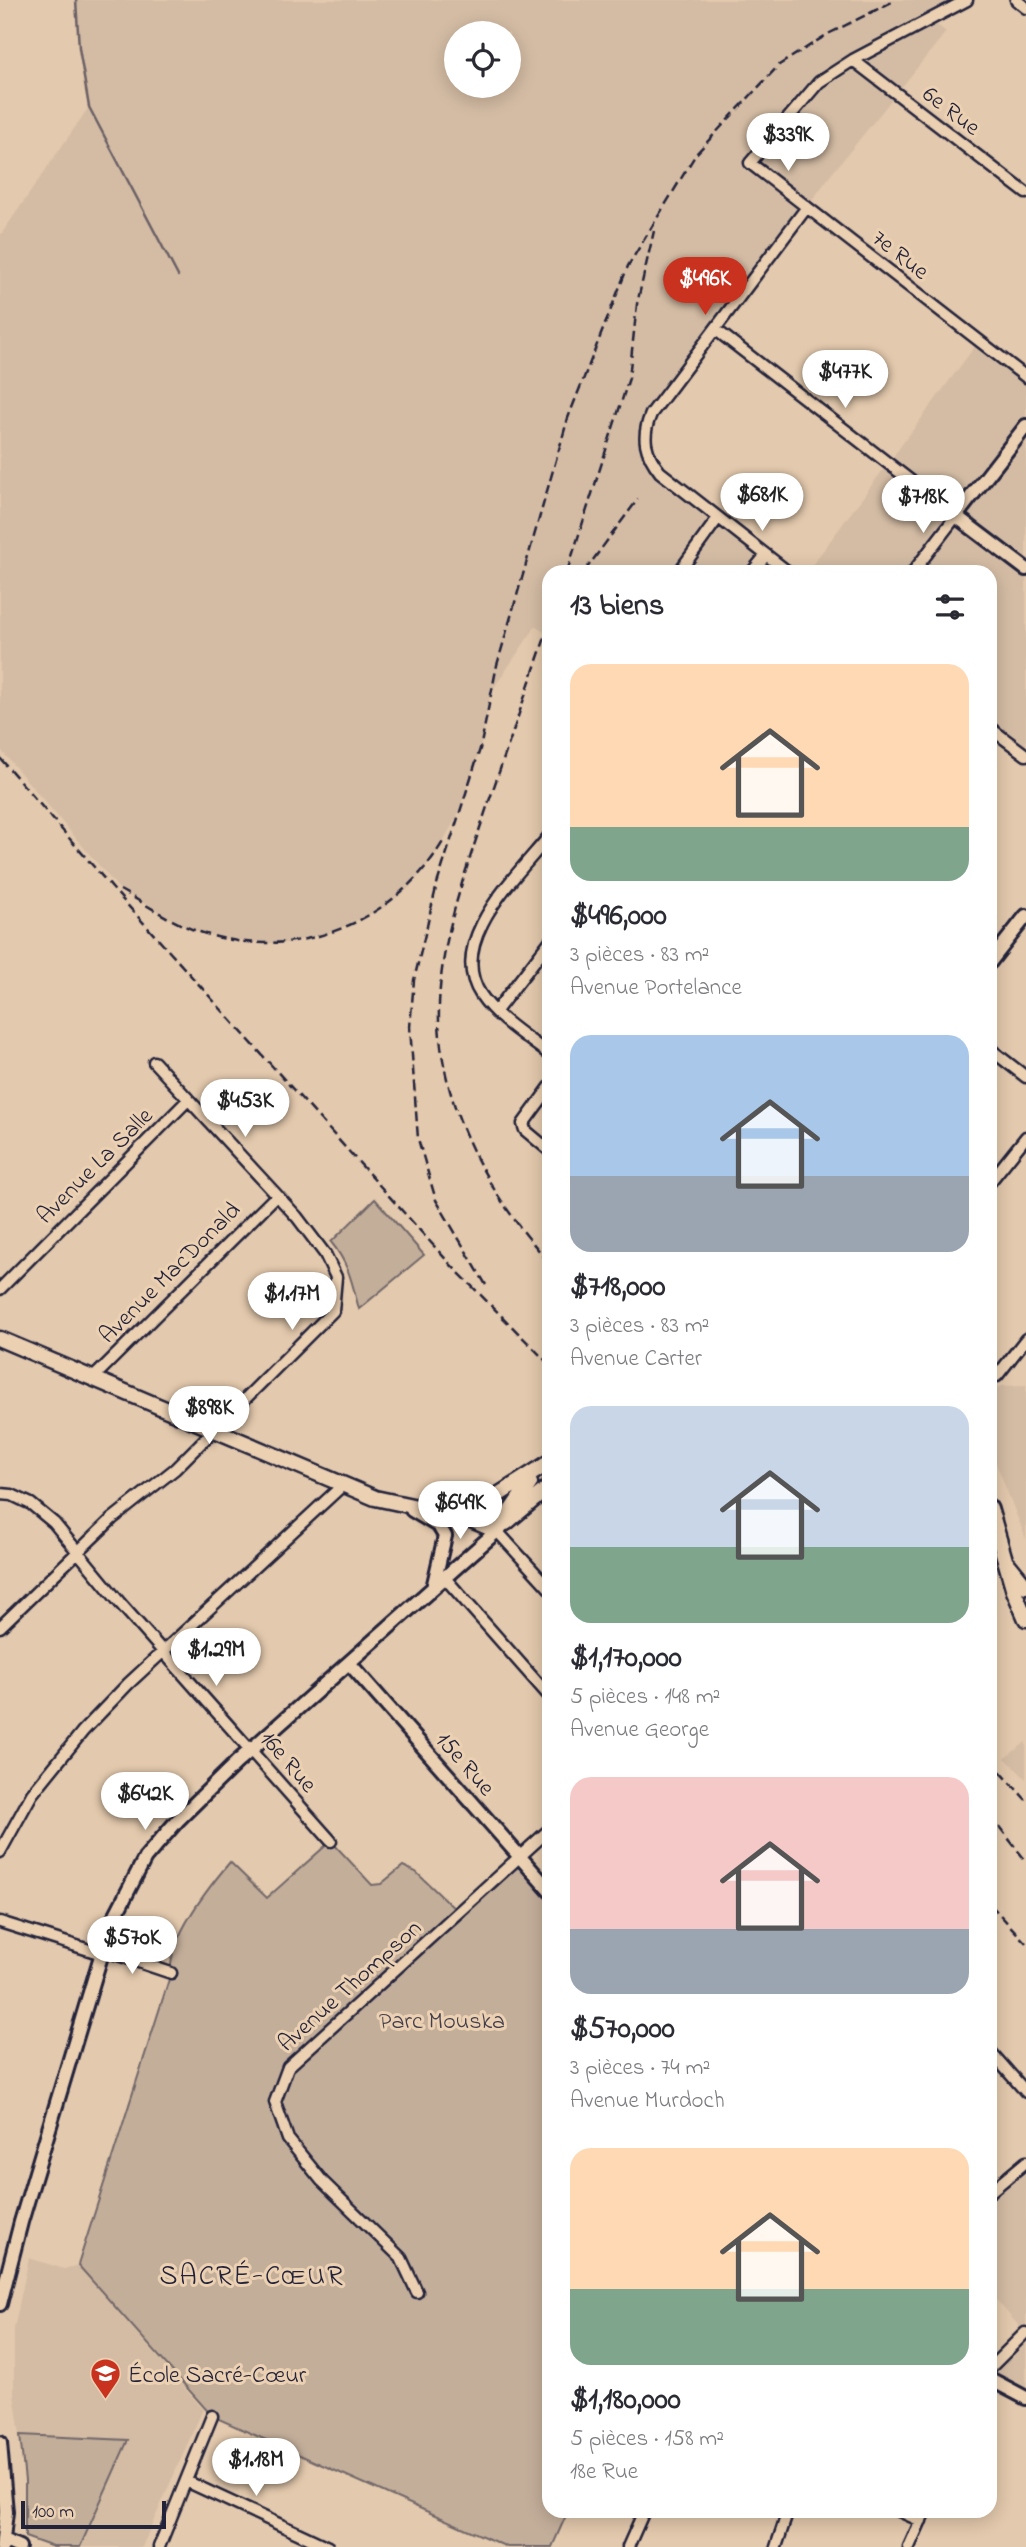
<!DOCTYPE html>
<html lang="fr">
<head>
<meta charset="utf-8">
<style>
	:root { --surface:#fff; --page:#f2f2f3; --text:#2b2b33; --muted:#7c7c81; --accent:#c8321e }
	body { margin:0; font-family:"Indie Flower",sans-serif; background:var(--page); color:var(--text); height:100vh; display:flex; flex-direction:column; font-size:26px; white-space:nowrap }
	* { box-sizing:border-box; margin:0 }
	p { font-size:23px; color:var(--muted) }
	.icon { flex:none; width:38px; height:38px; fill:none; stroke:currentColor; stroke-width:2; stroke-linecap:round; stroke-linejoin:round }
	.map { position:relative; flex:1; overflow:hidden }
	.details { position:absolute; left:542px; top:565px; width:455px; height:1953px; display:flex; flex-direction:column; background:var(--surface); border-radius:21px; box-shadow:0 4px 18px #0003 }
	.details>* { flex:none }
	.fabs { position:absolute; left:444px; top:21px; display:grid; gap:14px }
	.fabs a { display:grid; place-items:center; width:77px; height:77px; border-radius:50%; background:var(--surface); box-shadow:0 4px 18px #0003; font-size:35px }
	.scale { position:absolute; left:21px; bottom:18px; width:145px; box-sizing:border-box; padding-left:7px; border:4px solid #22223b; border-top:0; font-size:19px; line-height:24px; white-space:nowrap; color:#22223b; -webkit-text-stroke:5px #ebd0b2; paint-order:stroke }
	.price { position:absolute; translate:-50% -60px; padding:0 16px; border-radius:24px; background:#fff; color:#222; font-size:23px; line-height:46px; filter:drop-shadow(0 2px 4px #0008) }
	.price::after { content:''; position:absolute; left:50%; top:42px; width:21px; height:16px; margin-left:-10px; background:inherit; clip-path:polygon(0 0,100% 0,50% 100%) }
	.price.active { background:var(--accent); color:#fff }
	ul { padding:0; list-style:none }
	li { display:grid; align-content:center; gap:14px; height:371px; padding:0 28px }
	li span { display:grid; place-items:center; height:217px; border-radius:21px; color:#555 }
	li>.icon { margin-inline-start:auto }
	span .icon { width:126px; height:126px; fill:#fffc; stroke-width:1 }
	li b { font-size:30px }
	h2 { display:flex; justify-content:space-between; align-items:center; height:84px; padding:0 28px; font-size:30px }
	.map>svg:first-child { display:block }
</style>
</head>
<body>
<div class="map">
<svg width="1026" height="2547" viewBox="0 0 1026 2547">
	<rect width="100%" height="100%" fill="#e3c9ad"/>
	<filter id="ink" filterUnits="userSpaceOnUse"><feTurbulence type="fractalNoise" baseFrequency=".0143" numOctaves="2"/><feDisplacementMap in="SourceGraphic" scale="14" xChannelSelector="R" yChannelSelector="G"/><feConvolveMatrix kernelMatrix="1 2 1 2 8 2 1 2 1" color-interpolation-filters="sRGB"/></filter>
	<g filter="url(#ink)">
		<path fill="#d4bca4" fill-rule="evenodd" d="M76,0H967L932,21L946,32L830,176L647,423L652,462L766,555L752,572H550L549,636L536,626L491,692L480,749L457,817L435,855L409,888L385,907L333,932L288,943H267L218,938L183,926L120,890L0,749V236L89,107L79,48ZM457,33H509V86H457Z
			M979,341L1026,377V755L991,728L990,572H807Z
			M1026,1385V1539L990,1448L991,1391L1001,1386Z
			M1026,1742V1779L1005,1758Z
			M1026,2162V2398L991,2379V2368L1025,2333L991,2294V2192Z
			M29,2258L64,2269L78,2265L203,2409L142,2547H80L127,2440L20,2435L14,2393V2329Z"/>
		<path fill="#c3ae9a" stroke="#72686a" stroke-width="2" d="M375,1199L424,1255L359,1309C352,1283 349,1264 331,1242Z
			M331,1841L372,1885L381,1884L403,1866L416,1872L459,1913L519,1856L549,1890L550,2511H568L552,2547H507L212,2416L78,2265L171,1973C168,1939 208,1888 230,1862L267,1898Z
			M20,2435L128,2440L80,2547H53L25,2537V2481Z"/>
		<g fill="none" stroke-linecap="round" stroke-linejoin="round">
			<path stroke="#6b6166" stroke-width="2.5" d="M76,0L79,48L89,107L178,276"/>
			<defs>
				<path id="minor" d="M967,0L853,60L819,82L750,163L1026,377
					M1016,0L1026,8
					M853,60L1026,193
					M715,329L956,516L913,572
					M679,572L718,518
					M752,572L766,555
					M788,572L660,472C645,453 641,437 651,414L807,207
					M990,728L1026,755
					M550,835C518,875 445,941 481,995C497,1019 527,1037 550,1055
					M496,1011L550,941
					M990,1049L1026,1077
					M550,1087L523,1124L525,1130L550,1151
					M990,1182L1026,1137
					M0,1289L188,1100
					M997,1376L1026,1339
					M93,1378L276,1196
					M0,1494L12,1495L31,1504L54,1523L120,1603L331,1841
					M497,1531L550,1589
					M445,1578L550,1697
					M0,1627L112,1519L175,1469L333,1311L336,1277L325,1254L297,1217L154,1062
					M0,1852L32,1794L83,1731L128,1684L344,1484
					M0,1922L102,1954
					M103,1950L171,1973
					M990,2051L1026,2092
					M990,2192L1026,2162
					M417,2292L401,2258L322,2181L288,2139L275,2102L288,2067L550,1829
					M990,2368L1025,2333
					M186,2481L328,2547
					M899,2511L921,2521
					M159,2547L212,2416
					M628,2547L644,2511
					M776,2547L788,2511
					M909,2547L925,2511"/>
				<path id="tertiary" d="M1026,426L956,516L1026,569
					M990,962L1026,916
					M412,1510L439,1526L445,1536L433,1588
					M350,1664L550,1891
					M0,2304L21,2222L110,1926L145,1858L177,1821L236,1763L497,1531
					M990,2379L1026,2398
					M0,2443L6,2512L2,2547
					M3,2540L19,2547"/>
				<path id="secondary" d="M0,1339L375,1498L464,1517L497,1531
					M437,1506L487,1502L550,1462
					M990,1508L1014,1591L1026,1619
					M506,1523L550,1486
					M497,1531L530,1483
					M1009,1565L1026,1586"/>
			</defs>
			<use href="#minor" stroke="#22223b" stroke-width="15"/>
			<use href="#tertiary" stroke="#22223b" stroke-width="18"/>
			<use href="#secondary" stroke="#22223b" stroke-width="19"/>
			<use href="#minor" stroke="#ebd0b2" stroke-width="10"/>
			<use href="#tertiary" stroke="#ebd0b2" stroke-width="12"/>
			<use href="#secondary" stroke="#ebd0b2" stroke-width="14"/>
			<path stroke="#22223b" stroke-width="2.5" stroke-dasharray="10 5" stroke-linecap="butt" d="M567,572L629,378L637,304L654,231
				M584,572L638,499
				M550,623C529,683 509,744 488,804C465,873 437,947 439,1021C442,1111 490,1197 550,1263
				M0,758L113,889L451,1265L550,1365
				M120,890C146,904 172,923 200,932C293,964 395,924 444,840
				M486,1285L436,1200L418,1139L410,1027L414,980L437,884L480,749L497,665L568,418L628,266L696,154L779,65L828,34L896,0
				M990,1760L1026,1800
				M990,1815L1026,1861
				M990,1904L1026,1943"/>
		</g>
	</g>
	<defs>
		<symbol id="school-pin" viewBox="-11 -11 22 30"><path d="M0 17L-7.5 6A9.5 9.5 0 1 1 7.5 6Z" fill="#c8321e" stroke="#ebd0b2"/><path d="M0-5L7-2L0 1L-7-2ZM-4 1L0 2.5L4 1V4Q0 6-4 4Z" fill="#fff"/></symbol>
	</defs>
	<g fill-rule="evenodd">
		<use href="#school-pin" x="88" y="2356" width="35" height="47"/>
	</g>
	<g text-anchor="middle" stroke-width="6" stroke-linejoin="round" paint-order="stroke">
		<g font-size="24" fill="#22223b" stroke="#ebd0b2">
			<text transform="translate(952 110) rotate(37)" y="8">6e Rue</text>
			<text transform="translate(901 254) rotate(38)" y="8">7e Rue</text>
			<text transform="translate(94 1165) rotate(-45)" y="8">Avenue La Salle</text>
			<text transform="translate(169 1272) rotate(-45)" y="8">Avenue MacDonald</text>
			<text transform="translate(289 1761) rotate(49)" y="8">16e Rue</text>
			<text transform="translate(466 1763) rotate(49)" y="8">15e Rue</text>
			<text transform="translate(349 1985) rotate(-42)" y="8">Avenue Thompson</text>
		</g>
		<g font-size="24" fill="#423e4e" stroke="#ebd0b2">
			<text x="442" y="2028">Parc Mouska</text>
		</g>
		<g font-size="24" fill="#22223b" stroke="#ebd0b2" text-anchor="start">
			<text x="128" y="2382">École Sacré-Cœur</text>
		</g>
		<g font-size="28" letter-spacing="2" fill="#22223b" stroke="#ebd0b2">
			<text x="252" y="2284">SACRÉ-CŒUR</text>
		</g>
	</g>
</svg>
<div class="fabs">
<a><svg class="icon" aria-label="locate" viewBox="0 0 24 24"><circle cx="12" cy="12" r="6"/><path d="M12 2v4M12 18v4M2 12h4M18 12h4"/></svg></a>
</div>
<div class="scale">100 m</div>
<b class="price" style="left:788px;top:173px">$339K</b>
<b class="price active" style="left:705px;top:317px">$496K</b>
<b class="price" style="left:845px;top:410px">$477K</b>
<b class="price" style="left:762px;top:533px">$681K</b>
<b class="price" style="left:923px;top:535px">$718K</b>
<b class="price" style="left:245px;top:1139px">$453K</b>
<b class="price" style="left:292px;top:1332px">$1.17M</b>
<b class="price" style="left:209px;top:1446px">$898K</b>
<b class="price" style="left:460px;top:1541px">$649K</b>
<b class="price" style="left:216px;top:1688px">$1.29M</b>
<b class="price" style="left:145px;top:1832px">$642K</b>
<b class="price" style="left:132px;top:1976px">$570K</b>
<b class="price" style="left:256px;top:2498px">$1.18M</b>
<section class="details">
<h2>13 biens<svg class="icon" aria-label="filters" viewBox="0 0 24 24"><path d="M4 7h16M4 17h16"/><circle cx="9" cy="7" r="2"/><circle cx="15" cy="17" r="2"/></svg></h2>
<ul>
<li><span style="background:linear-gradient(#ffd9b3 75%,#7fa58c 0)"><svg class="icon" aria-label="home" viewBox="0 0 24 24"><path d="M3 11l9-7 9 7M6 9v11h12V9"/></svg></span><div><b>$496,000</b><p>3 pièces · 83 m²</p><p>Avenue Portelance</p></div></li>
<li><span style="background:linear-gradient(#a9c7e8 65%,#9aa5b1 0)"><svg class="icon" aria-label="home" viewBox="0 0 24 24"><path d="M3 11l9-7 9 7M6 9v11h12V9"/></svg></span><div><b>$718,000</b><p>3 pièces · 83 m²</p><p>Avenue Carter</p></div></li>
<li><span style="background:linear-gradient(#c9d6e8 65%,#7fa58c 0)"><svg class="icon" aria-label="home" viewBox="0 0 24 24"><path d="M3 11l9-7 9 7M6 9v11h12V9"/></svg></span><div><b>$1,170,000</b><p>5 pièces · 148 m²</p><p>Avenue George</p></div></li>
<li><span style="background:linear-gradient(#f6c9c9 70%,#9aa5b1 0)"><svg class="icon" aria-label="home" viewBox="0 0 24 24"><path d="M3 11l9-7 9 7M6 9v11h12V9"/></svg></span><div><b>$570,000</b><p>3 pièces · 74 m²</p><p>Avenue Murdoch</p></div></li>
<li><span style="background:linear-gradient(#ffd9b3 65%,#7fa58c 0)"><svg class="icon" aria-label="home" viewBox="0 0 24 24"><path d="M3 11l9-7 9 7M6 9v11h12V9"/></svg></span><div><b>$1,180,000</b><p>5 pièces · 158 m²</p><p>18e Rue</p></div></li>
</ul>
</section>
</div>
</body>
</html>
